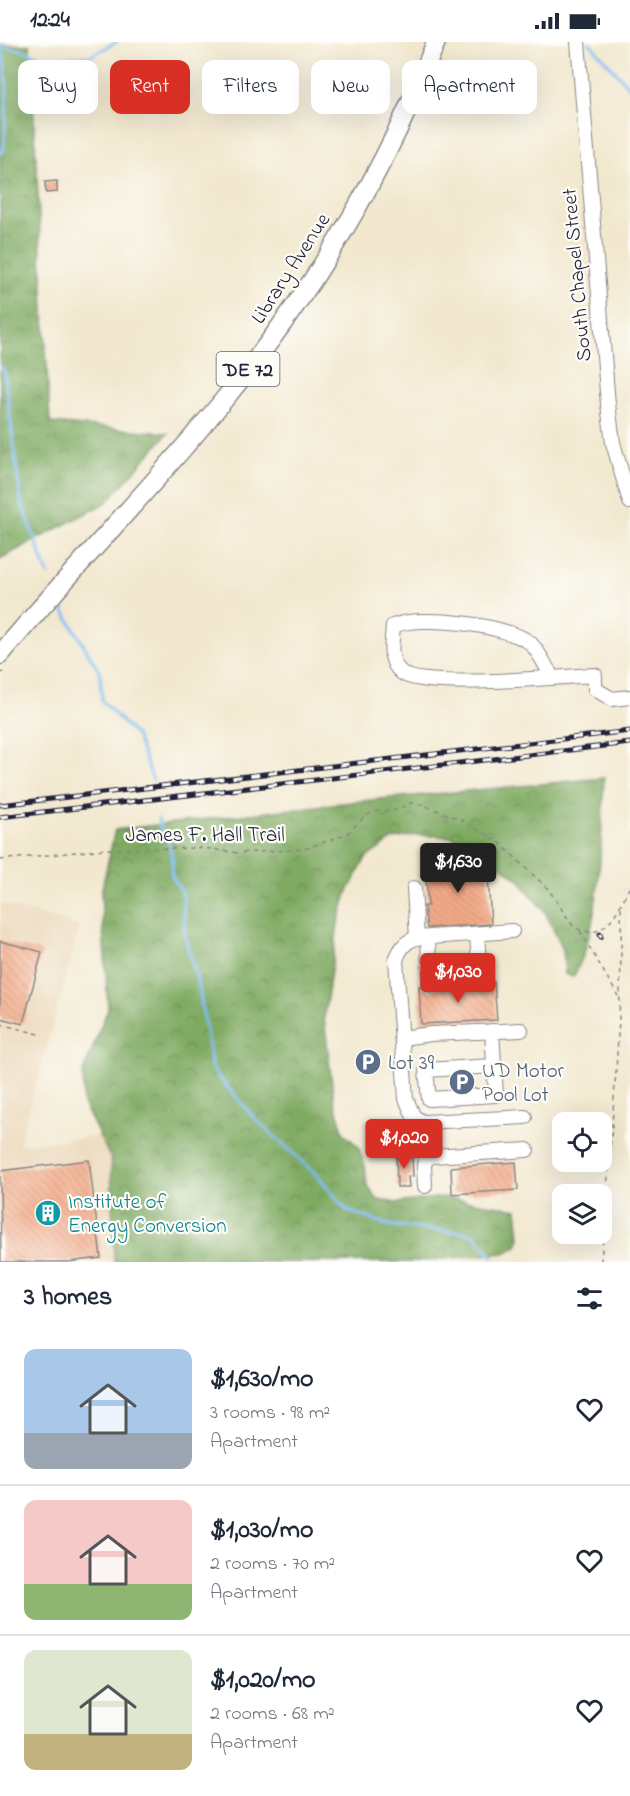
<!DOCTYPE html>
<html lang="en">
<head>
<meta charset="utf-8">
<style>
	:root { --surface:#fff; --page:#f6f6f7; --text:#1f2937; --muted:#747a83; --line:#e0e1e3; --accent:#d93025 }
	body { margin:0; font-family:"Indie Flower",sans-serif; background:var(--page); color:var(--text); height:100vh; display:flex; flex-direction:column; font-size:22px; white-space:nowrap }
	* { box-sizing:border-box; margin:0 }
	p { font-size:20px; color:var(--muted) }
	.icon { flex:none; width:33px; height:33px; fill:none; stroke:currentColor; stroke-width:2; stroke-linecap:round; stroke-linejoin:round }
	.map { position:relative; height:1220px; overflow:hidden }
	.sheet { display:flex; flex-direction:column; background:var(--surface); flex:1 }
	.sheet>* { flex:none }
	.hud { position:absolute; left:18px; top:18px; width:594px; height:54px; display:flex; gap:12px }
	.controls { position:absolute; left:552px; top:1070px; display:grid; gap:12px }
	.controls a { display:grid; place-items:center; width:60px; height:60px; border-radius:12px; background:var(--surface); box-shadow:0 6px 24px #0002; font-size:30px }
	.price { position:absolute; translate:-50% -51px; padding:0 14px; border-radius:6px; background:var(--accent); color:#fff; font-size:20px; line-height:39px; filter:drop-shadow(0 2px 3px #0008) }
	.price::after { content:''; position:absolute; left:50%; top:36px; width:18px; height:14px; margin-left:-9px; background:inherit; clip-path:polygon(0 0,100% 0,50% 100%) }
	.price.selected { background:#222; color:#fff }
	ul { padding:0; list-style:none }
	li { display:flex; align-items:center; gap:18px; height:150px; padding:0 24px }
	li+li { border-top:2px solid var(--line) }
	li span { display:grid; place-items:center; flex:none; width:168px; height:120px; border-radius:12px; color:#555 }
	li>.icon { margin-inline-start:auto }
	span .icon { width:72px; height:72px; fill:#fffc; stroke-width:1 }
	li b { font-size:26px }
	h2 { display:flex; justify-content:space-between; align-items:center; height:72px; padding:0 24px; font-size:26px }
	.pill { padding:0 21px; border-radius:12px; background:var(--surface); box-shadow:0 6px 24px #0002; font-size:21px; line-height:54px }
	.pill.selected { background:var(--accent); color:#fff }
	.status { display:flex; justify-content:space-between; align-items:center; height:42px; padding:0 30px; background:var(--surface); direction:ltr }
	.status svg { height:16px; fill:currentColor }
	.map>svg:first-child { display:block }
</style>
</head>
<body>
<div class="status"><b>12:24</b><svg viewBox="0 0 49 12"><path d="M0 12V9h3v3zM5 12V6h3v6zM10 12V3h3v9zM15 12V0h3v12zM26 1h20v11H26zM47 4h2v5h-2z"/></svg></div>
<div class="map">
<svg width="630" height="1220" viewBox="0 0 630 1220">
	<defs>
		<pattern id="forest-crowns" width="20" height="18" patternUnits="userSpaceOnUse" patternTransform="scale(1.5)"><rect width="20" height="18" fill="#7faa62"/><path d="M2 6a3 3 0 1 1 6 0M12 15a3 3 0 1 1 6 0" fill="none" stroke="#688a52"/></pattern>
		<pattern id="building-back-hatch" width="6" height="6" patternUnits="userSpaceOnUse" patternTransform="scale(1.5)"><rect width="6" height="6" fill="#f3aa87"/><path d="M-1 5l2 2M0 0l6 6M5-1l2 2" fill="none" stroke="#d09275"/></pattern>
	</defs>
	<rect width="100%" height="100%" fill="#fdfcf7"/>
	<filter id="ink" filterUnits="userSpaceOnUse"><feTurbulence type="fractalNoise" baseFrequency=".0167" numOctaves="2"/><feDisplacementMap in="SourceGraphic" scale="12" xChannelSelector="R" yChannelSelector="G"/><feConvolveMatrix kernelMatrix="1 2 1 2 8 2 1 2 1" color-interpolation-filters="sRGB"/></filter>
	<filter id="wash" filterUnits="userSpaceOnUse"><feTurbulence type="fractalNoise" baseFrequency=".008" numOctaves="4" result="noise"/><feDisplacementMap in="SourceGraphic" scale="24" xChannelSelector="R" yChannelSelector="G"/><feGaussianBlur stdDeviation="1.35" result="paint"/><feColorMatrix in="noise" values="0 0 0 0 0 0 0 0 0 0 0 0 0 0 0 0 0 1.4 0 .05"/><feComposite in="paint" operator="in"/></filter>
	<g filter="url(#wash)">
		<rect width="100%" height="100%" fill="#f2e8cf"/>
		<path fill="#ecd8ba" d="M0,861L80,884L19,1103L109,1093L120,1220H0Z"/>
		<path fill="url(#forest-crowns)" stroke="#50664e" stroke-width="1.5" d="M0,3H30L50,381L168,391L107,460L0,517Z
			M604,736C601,791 602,888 573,935L565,932L563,908L545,870L519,838L491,816L452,795L417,793L393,797L366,816L347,851L338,882L324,976L334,1059L344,1092L358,1104L365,1125L367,1144L378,1158L397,1161L443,1155L517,1167L520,1196L517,1204L505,1211L408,1220H114L111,1117L83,1061V1030L108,967L101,851L115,788L361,759Z"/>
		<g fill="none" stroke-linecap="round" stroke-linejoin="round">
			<path stroke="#81bdf4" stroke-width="3" d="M589,0L630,46
				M0,4L23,8L45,17L90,14L117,0
				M0,111L4,106C5,73 11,36 1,4
				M0,325L4,328L21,460L48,532
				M62,566L100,631L102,659L136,694L153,738
				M158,777L160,786L169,800L173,819L171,832L183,853L185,895L199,946L212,1027L255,1077L317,1133L346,1168L388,1183L474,1192L493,1215"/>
		</g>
		<g id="blocks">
			<path fill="url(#building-back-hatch)" d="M57,139V150L46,151L45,140Z
				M487,818L491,882L427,886L424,864H428L425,822Z
				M0,899L42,910L23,982L0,976Z
				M488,940H494L497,978L421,982L419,944L431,950L438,943L472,941L480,946Z
				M412,1112L413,1134L408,1135L409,1145H397L396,1113Z
				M89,1118L101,1216L68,1220H1L0,1129Z
				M516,1120L518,1148L452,1152L451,1125Z"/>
		</g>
	</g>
	<g filter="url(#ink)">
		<use href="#blocks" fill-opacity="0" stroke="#8a8585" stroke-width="1.5"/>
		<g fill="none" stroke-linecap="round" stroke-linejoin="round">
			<defs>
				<path id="minor" d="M578,0L608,362L613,401L630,460
					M552,635C546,625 538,607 529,600C505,583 420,572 393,584C392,601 387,619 402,631C423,648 561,635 595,633V647L612,657L630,655
					M414,846L417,896
					M512,889L417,896C405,899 400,907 396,918L406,1057L414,1075L423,1080L525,1075
					M477,892L480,937
					M428,896L430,941
					M492,989L496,1053L429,1057L426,1028L494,1024
					M401,996L431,992L521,988
					M425,1144L424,1123L427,1116L433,1114L527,1108"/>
				<path id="major" d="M0,613C74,525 155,443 227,354C314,248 386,128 436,0"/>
			</defs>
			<use href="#minor" stroke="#8a8585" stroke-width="16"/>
			<use href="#major" stroke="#8a8585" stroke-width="21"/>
			<path stroke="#8a8585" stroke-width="1.5" stroke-dasharray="4.5 4.5" stroke-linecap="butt" d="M0,633L5,627
				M0,818L106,807L205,806L238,811L293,808L307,806L347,792L365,774L376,769H393L411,761L421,762L460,777L499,800L549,848L573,884C604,905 619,866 630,844
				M580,889L618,954
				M0,982L43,993
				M601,1220C610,1101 623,981 621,861"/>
			<use href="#minor" stroke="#fff" stroke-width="14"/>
			<use href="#major" stroke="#fff" stroke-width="18"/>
			<defs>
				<path id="rail" d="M0,763L630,689
					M0,775L630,701
					M600,892L601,895"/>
			</defs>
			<use href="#rail" stroke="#22223b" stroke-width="5"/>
			<use href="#rail" stroke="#fdfcf7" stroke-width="3" stroke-dasharray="9" stroke-linecap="butt"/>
		</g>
	</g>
	<defs>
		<symbol id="parking-disc" viewBox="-11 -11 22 22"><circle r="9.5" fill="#5c6f8a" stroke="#fdfcf7"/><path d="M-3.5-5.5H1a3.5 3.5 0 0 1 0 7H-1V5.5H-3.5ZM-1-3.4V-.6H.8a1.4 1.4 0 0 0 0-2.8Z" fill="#fff"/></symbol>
		<symbol id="building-disc" viewBox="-11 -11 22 22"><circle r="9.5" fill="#0f9aa8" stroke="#fdfcf7"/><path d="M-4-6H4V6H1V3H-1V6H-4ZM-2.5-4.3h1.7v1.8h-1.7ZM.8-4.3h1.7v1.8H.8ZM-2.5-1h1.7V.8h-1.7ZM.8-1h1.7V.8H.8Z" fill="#fff"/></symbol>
	</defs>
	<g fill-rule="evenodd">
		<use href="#parking-disc" x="353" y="1005" width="30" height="30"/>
		<use href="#parking-disc" x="447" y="1025" width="30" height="30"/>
		<use href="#building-disc" x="33" y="1156" width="30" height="30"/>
	</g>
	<g text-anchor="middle" stroke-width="4.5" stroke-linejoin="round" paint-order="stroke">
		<rect fill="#fdfcf7" stroke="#646373" stroke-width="1.5" x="216.5" y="310" width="63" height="34" rx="4.5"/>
		<g font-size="20" font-weight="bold" fill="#22223b">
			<text x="248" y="334">DE 72</text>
		</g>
		<g font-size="21" fill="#22223b" stroke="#fdfcf7">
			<text transform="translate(290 226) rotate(-57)" y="7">Library Avenue</text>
			<text transform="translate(576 233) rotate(-95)" y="7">South Chapel Street</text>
			<text x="205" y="799">James F. Hall Trail</text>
		</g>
		<g font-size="21" fill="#4e5e75" stroke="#fdfcf7" text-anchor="start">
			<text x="388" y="1027">Lot 39</text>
			<text x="482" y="1035">UD Motor<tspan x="482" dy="24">Pool Lot</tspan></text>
		</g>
		<g font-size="21" fill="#0d838f" stroke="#fdfcf7" text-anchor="start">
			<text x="68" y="1166">Institute of<tspan x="68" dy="24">Energy Conversion</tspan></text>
		</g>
	</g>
</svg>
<div class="controls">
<a><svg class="icon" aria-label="locate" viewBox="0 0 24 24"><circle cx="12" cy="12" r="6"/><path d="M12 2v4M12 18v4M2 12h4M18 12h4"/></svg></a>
<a><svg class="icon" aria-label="layers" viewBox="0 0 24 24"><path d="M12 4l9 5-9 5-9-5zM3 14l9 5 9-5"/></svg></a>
</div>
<b class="price selected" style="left:458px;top:852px">$1,630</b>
<b class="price" style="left:458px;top:962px">$1,030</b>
<b class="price" style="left:404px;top:1128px">$1,020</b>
<div class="hud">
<a class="pill">Buy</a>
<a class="pill selected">Rent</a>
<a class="pill">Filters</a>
<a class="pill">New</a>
<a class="pill">Apartment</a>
</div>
</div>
<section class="sheet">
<h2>3 homes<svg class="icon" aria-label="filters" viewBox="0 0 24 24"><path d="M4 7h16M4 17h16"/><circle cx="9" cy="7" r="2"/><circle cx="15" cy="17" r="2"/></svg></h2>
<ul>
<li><span style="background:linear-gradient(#a9c7e8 70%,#9aa5b1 0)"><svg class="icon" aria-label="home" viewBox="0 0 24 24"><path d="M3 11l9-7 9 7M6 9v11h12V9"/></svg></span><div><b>$1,630/mo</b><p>3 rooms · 98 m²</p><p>Apartment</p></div><svg class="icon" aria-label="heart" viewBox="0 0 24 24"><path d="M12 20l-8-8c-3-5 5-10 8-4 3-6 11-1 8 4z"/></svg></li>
<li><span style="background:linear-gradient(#f6c9c9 70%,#8fb573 0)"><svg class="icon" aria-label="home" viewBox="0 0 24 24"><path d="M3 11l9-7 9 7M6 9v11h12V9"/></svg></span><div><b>$1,030/mo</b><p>2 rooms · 70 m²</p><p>Apartment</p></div><svg class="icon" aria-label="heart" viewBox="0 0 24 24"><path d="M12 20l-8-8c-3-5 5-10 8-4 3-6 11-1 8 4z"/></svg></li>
<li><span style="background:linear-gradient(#dfe7d0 70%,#c2b280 0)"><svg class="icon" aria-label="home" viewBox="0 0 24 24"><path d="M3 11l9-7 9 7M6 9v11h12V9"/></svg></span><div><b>$1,020/mo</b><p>2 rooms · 68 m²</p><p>Apartment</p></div><svg class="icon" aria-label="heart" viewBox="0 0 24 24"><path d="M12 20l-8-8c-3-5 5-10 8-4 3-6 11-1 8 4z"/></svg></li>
</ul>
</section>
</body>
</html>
